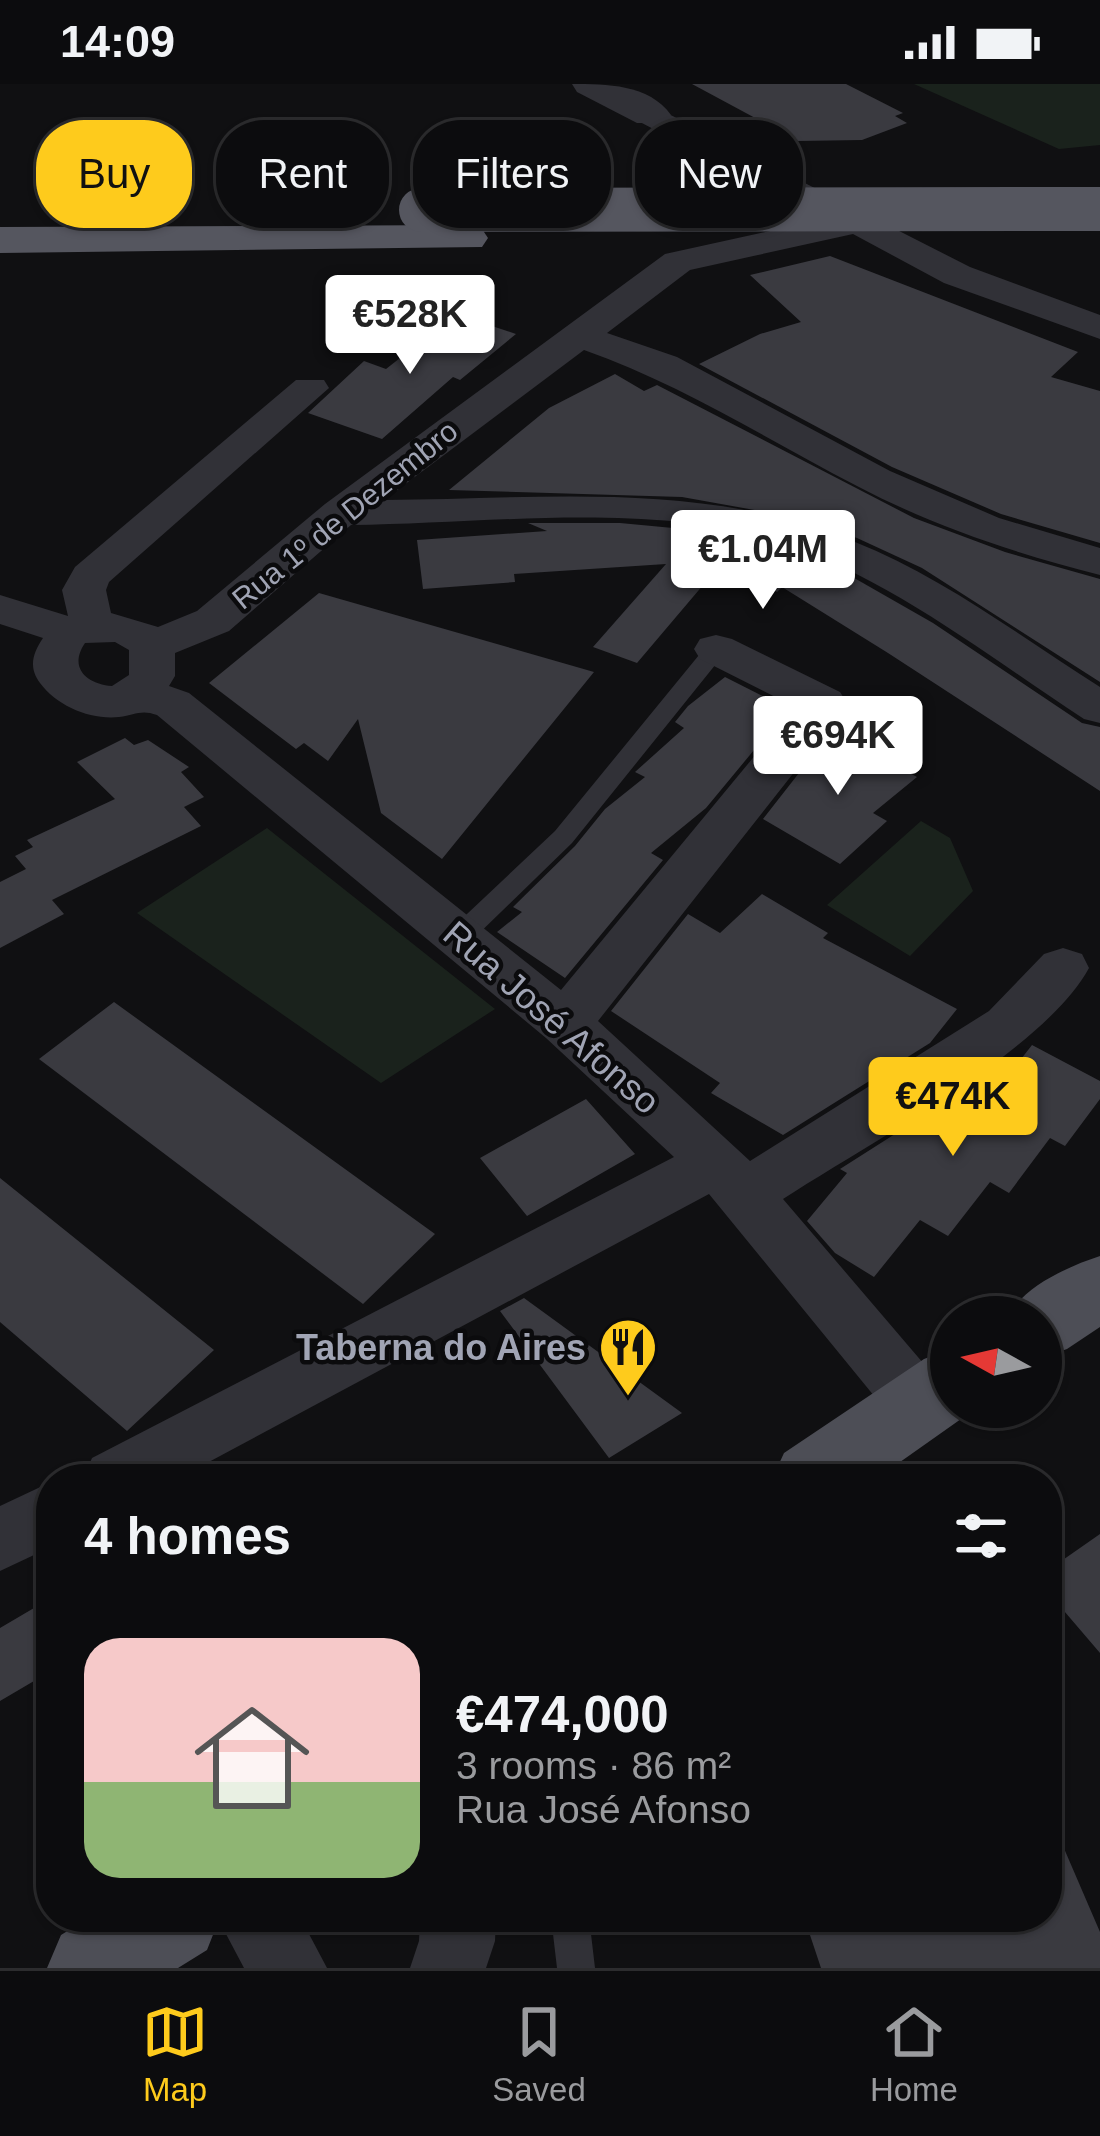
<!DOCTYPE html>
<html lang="en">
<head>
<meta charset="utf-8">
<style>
	:root { --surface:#0c0c0e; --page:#151517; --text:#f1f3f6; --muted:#9a9b9e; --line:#2c2c2e; --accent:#fecb1c }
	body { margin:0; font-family:Helvetica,sans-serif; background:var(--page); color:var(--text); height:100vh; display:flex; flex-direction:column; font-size:45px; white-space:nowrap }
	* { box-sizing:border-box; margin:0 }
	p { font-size:39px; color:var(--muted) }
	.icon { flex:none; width:66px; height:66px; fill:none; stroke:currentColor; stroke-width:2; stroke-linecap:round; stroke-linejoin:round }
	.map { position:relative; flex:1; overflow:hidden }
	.panel { position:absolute; left:36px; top:1380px; width:1026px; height:468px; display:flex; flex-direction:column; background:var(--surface); border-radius:48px; box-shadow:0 3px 9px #0004,0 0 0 3px var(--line) }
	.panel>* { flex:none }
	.guide { position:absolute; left:36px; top:36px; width:1029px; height:108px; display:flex; gap:24px }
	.needle { width:78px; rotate:278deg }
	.buttons { position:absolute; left:930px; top:1212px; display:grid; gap:24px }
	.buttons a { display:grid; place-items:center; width:132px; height:132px; border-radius:50%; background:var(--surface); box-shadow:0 3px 9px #0004,0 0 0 3px var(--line); font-size:60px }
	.price { position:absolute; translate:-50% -102px; padding:0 27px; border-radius:12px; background:#fff; color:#222; font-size:39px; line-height:78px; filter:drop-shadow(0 3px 6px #0008) }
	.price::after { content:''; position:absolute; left:50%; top:72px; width:36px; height:27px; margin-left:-18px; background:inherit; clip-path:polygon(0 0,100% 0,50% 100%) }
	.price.selected { background:var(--accent); color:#111 }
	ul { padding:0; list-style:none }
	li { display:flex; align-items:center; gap:36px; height:300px; padding:0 48px }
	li+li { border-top:3px solid var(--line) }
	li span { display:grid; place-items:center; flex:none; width:336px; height:240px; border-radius:36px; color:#555 }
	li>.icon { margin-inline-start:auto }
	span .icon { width:144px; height:144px; fill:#fffc; stroke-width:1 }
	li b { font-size:51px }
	h2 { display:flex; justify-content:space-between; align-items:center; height:144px; padding:0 48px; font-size:51px }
	.pill { padding:0 42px; border-radius:48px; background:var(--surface); box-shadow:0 3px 9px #0004,0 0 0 3px var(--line); font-size:42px; line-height:108px }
	.pill.selected { background:var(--accent); color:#111 }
	.status { display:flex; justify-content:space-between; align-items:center; height:84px; padding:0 60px; background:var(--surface); direction:ltr }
	.status svg { height:33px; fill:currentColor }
	.tabs { display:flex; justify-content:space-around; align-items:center; height:168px; border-top:3px solid var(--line); background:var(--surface); font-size:33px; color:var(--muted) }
	.tabs a { display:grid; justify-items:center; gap:6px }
	.tabs .selected { color:var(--accent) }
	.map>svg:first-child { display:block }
</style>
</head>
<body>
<div class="status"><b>14:09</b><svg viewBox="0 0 49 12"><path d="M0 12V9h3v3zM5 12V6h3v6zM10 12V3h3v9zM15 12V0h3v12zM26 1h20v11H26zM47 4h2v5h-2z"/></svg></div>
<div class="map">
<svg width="1100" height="1884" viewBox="0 0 1100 1884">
	<rect width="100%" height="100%" fill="#101012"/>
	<path fill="#1a221c" d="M914,0H1100V61L1059,65Z
		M921,737L950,754L973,807L910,872L827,821Z
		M267,744L495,925L381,999L137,829Z"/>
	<path fill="#3a3a40" d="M692,0H846L903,29L895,32L907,39L862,56L798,57Z
		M830,172L1078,268L1051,293L1100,307V459L1001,430L892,383L699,280L760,250L801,238L750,191Z
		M456,230L516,250L460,296L453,293L382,355L308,329L364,277L386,285Z
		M615,290L644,307L657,301L914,434L1005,468L1100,495V598L922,484L857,454L799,434L682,413L449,406L549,324Z
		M528,439H620L726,449L776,461L856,495L933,539L1082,639L1100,643V707L888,569L782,503L777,508L726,474L637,579L593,563L666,480L514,490L515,498L423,505L417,456L547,447Z
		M319,509L594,588L442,775L381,729L358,635L328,677L304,659L296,665L209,599Z
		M725,593L788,625L706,724L651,769L663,776L565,894L497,848L522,828L513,823L575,762L605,725L645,693L635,688L684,644L675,638L688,622Z
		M831,648L917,693L873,729L887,737L840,780L763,735Z
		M125,654L134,661L148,656L189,683L181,688L204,713L184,723L201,742L52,816L64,830L0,864V798L26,785L15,772L33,763L27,756L115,715L77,678Z
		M762,810L828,849L823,854L957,925L930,959L783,1051L711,1009L720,999L611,927L688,830L720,849Z
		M114,918L255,1020L435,1150L363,1220L39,975Z
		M1032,961L1100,997V1015L1065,1062L1050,1054L1009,1109L990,1098L948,1152L920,1136L874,1193L835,1169L807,1137L847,1089L840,1085L972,1001L992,1012Z
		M586,1015L635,1070L527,1132L480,1074Z
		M0,1094L214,1266L127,1347L0,1238Z
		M524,1214L682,1329L609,1374L500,1227Z
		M1100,1450V1569L1047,1507V1487Z
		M51,1514V1587L0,1617V1544Z
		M1047,1725L1100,1848V1884H821L804,1833H1047Z"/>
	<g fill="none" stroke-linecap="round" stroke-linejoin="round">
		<path fill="#313137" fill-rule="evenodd" d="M716,558L727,565L724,570L572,759L468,860H450L446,853L450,846L555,747L708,560Z
			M551,1833H589L595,1884H557Z"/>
		<path fill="#313137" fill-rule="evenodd" d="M651,21L970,183L1100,231V255L944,199L853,150L690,186L607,249L677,273L890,387L999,434L1100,464V491C1017,470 933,442 857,402C766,355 681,300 584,266L384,416C543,415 704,396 855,458C943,493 1021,553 1100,603V639L1084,635C986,571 889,493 777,457C647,417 485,440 351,441L229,547L175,569V592L169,602L189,609L561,906L795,623L700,575L694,565L700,555L716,551L732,555L840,608L847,619L840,630L598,937L750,1077L989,927L1044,870L1063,864L1082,870L1089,884C1043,968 867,1060 783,1115L941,1300L951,1320L941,1340L919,1348L897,1340L709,1110L177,1395H83L92,1374L674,1073L546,954L157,631C141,625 135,631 119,633C90,636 57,622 40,599C28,583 33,569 43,554L0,540V511L68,532L62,506L75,483L296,296H324L329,304L109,498L106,506L111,529L158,543L197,527L325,420L665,170L825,135L640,38L635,31L640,24ZM115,558L129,566V591L112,602C87,600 68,584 85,559Z
			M51,1398V1463L0,1487V1422Z
			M217,1833H300L327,1884H244Z
			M420,1833H496L495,1857L486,1884H410L419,1857Z"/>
		<path fill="#313137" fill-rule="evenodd" d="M572,0C606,0 649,0 671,31L665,39H637L577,8Z"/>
		<path fill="#4d4e56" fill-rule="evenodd" d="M1100,1172V1243L1067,1265L1041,1274V1233H1008C1022,1203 1069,1182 1100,1172Z
			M951,1265V1323H978L876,1395H772L784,1369L924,1275Z
			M90,1833H220L207,1866L178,1884H47L61,1851Z"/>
		<path fill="#55565f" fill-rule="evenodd" d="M467,141L482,145L488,154L482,163L0,169V143Z"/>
		<path stroke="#55565f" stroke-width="44" d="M421,126L1100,125"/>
	</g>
	<defs>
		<symbol id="restaurant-pin" viewBox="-11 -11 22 30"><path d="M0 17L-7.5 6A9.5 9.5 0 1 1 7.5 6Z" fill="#fecb1c" stroke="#0b0b0d"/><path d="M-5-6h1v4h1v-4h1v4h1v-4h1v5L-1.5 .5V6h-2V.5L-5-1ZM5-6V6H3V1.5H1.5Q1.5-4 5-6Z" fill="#111"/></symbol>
	</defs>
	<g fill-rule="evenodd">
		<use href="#restaurant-pin" x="595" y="1230" width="66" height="90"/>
	</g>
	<g text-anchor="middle" stroke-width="9" stroke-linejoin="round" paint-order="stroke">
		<g font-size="30" fill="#a0a4b4" stroke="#0b0b0d">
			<text transform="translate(345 431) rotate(-39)" y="10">Rua 1º de Dezembro</text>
		</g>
		<g font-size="36" fill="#a0a4b4" stroke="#0b0b0d">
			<text transform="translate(552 933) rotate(41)" y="13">Rua José Afonso</text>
		</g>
		<g font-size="36" font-weight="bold" fill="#a0a4b4" stroke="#0b0b0d" text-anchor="end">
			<text x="586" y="1276">Taberna do Aires</text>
		</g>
	</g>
</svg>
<div class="buttons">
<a><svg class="needle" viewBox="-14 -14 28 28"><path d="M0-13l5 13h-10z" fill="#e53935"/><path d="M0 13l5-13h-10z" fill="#9a9b9e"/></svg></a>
</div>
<b class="price" style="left:410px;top:293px">€528K</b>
<b class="price" style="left:763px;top:528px">€1.04M</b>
<b class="price" style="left:838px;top:714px">€694K</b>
<b class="price selected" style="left:953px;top:1075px">€474K</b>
<div class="guide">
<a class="pill selected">Buy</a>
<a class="pill">Rent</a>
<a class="pill">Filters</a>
<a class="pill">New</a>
</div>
<section class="panel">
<h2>4 homes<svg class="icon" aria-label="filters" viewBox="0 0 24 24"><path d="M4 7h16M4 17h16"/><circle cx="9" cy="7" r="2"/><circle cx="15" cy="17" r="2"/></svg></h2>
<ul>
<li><span style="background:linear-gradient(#f6c9c9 60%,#8fb573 0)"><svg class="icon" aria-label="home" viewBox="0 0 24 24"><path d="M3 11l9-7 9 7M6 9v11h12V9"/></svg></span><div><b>€474,000</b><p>3 rooms · 86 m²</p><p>Rua José Afonso</p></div></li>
</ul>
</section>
</div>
<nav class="tabs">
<a class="selected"><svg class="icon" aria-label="map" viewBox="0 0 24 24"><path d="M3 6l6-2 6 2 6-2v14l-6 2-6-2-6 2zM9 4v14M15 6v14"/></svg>Map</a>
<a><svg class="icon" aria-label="saved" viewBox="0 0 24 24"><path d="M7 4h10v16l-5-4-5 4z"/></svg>Saved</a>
<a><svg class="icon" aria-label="home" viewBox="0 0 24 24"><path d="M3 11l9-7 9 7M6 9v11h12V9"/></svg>Home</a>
</nav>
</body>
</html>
